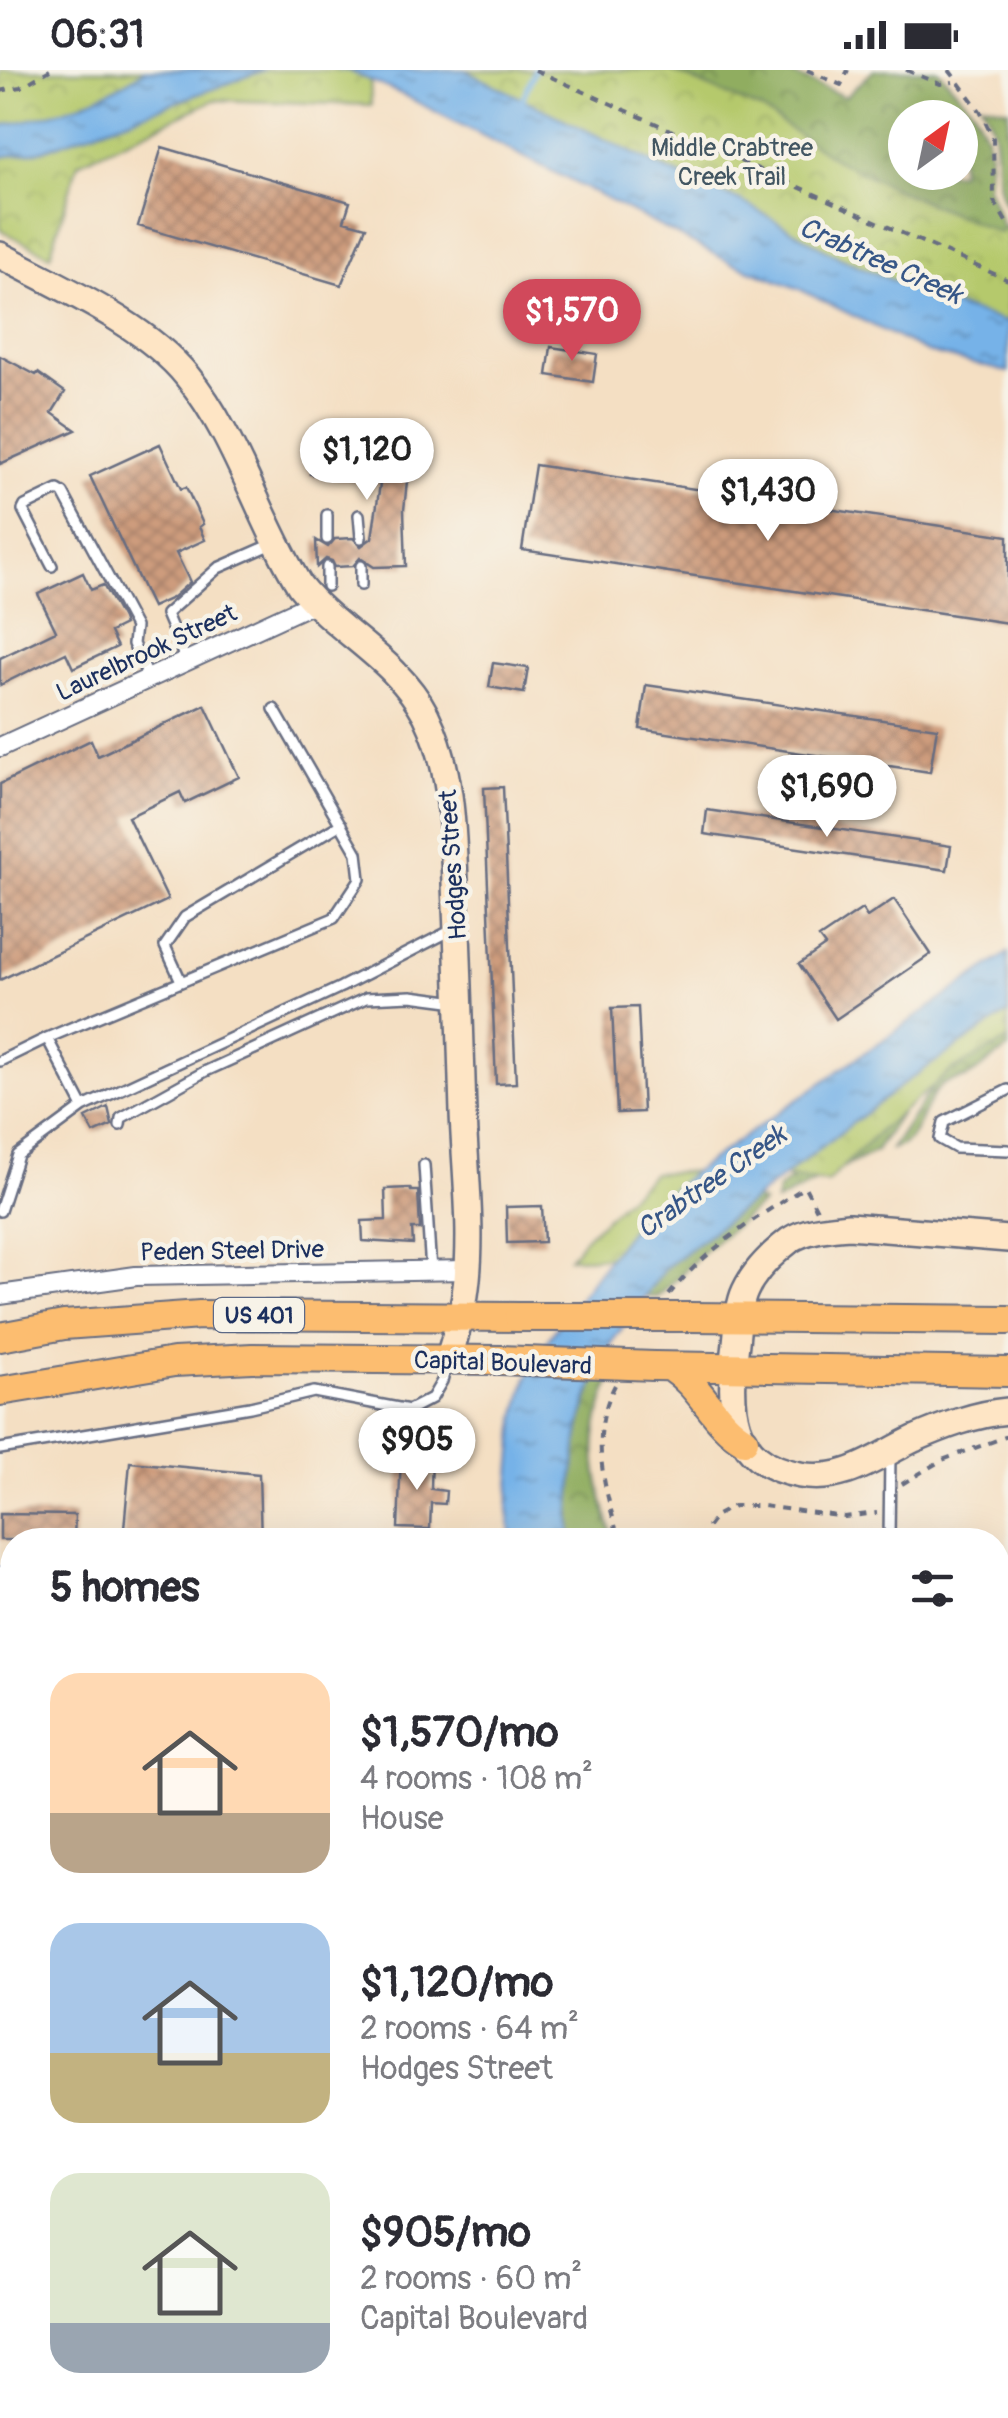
<!DOCTYPE html>
<html lang="en">
<head>
<meta charset="utf-8">
<style>
	:root { --surface:#fff; --page:#f7f7f7; --text:#2b2b33; --muted:#7c7c81; --accent:#d1495b }
	body { margin:0; font-family:Pangolin,sans-serif; background:var(--page); color:var(--text); height:100vh; display:flex; flex-direction:column; font-size:38px; white-space:nowrap }
	* { box-sizing:border-box; margin:0 }
	p { font-size:32px; color:var(--muted) }
	.icon { flex:none; width:55px; height:55px; fill:none; stroke:currentColor; stroke-width:2; stroke-linecap:round; stroke-linejoin:round }
	.map { position:relative; flex:1; overflow:hidden }
	.side { position:absolute; left:0px; top:1458px; width:1010px; height:892px; display:flex; flex-direction:column; background:var(--surface); border-radius:40px 40px 0 0; box-shadow:0 10px 40px #0002 }
	.side>* { flex:none }
	.needle { width:65px; rotate:33deg }
	.tools { position:absolute; left:888px; top:30px; display:grid; gap:20px }
	.tools a { display:grid; place-items:center; width:90px; height:90px; border-radius:50%; background:var(--surface); box-shadow:0 10px 40px #0002; font-size:50px }
	.price { position:absolute; translate:-50% -85px; padding:0 22px; border-radius:35px; background:#fff; color:#222; font-size:32px; line-height:65px; filter:drop-shadow(0 2px 5px #0008) }
	.price::after { content:''; position:absolute; left:50%; top:60px; width:30px; height:22px; margin-left:-15px; background:inherit; clip-path:polygon(0 0,100% 0,50% 100%) }
	.price.current { background:var(--accent); color:#fff }
	ul { padding:0; list-style:none }
	li { display:flex; align-items:center; gap:30px; height:250px; padding:0 50px }
	li span { display:grid; place-items:center; flex:none; width:280px; height:200px; border-radius:30px; color:#555 }
	li>.icon { margin-inline-start:auto }
	span .icon { width:120px; height:120px; fill:#fffc; stroke-width:1 }
	li b { font-size:42px }
	h2 { display:flex; justify-content:space-between; align-items:center; height:120px; padding:0 50px; font-size:42px }
	.status { display:flex; justify-content:space-between; align-items:center; height:70px; padding:0 50px; background:var(--surface); direction:ltr }
	.status svg { height:28px; fill:currentColor }
	.map>svg:first-child { display:block }
</style>
</head>
<body>
<div class="status"><b>06:31</b><svg viewBox="0 0 49 12"><path d="M0 12V9h3v3zM5 12V6h3v6zM10 12V3h3v9zM15 12V0h3v12zM26 1h20v11H26zM47 4h2v5h-2z"/></svg></div>
<div class="map">
<svg width="1008" height="2348" viewBox="0 0 1008 2348">
	<defs>
		<pattern id="forest-crowns" width="20" height="18" patternUnits="userSpaceOnUse" patternTransform="scale(2.5)"><rect width="20" height="18" fill="#90ad60"/><path d="M2 6a3 3 0 1 1 6 0M12 15a3 3 0 1 1 6 0" fill="none" stroke="#758d52"/></pattern>
		<pattern id="park-crowns" width="20" height="18" patternUnits="userSpaceOnUse" patternTransform="scale(2.5)"><rect width="20" height="18" fill="#b5c96c"/><path d="M2 6a3 3 0 1 1 6 0M12 15a3 3 0 1 1 6 0" fill="none" stroke="#9bad60"/></pattern>
		<pattern id="water-ripples" width="26" height="14" patternUnits="userSpaceOnUse" patternTransform="scale(2.5)"><rect width="26" height="14" fill="#76b2e8"/><path d="M2 4q2-2 4 0t4 0M15 11q2-2 4 0t4 0" fill="none" stroke="#6091bf"/></pattern>
		<pattern id="building-cross-hatch" width="8" height="8" patternUnits="userSpaceOnUse" patternTransform="scale(2.5)"><rect width="8" height="8" fill="#ce9c7d"/><path d="M0 0l8 8M0 8l8-8" fill="none" stroke="#a6806a"/></pattern>
	</defs>
	<rect width="100%" height="100%" fill="#f7f3e8"/>
	<filter id="ink" filterUnits="userSpaceOnUse"><feTurbulence type="fractalNoise" baseFrequency=".01" numOctaves="2"/><feDisplacementMap in="SourceGraphic" scale="20" xChannelSelector="R" yChannelSelector="G"/><feConvolveMatrix kernelMatrix="1 2 1 2 8 2 1 2 1" color-interpolation-filters="sRGB"/></filter>
	<filter id="wash" filterUnits="userSpaceOnUse"><feTurbulence type="fractalNoise" baseFrequency=".0048" numOctaves="4" result="noise"/><feDisplacementMap in="SourceGraphic" scale="40" xChannelSelector="R" yChannelSelector="G"/><feGaussianBlur stdDeviation="2.25" result="paint"/><feColorMatrix in="noise" values="0 0 0 0 0 0 0 0 0 0 0 0 0 0 0 0 0 1.4 0 .05"/><feComposite in="paint" operator="in"/></filter>
	<g filter="url(#wash)">
		<rect width="100%" height="100%" fill="#f4dfc3"/>
		<path fill="url(#forest-crowns)" stroke="#566e5f" stroke-width="2.5" fill-rule="evenodd" d="M565,0H782L845,27L874,0H938L974,40L986,65L990,82L987,116L1008,170ZM905,48H960V102H905Z
			M981,33L1008,39V139C986,104 1008,72 981,33Z
			M1008,968V979C994,987 982,1000 968,1007C958,1011 948,1009 939,1018C920,1038 920,1074 891,1079L939,1007Z
			M922,1011L876,1081L776,1132L778,1120L802,1099Z
			M747,1125L763,1133L703,1182L658,1227H642L653,1202Z
			M598,1303H615C584,1368 594,1404 614,1470H572C567,1414 576,1355 598,1303Z"/>
		<path fill="url(#park-crowns)" stroke="#687c65" stroke-width="2.5" d="M0,0H370L371,35L214,30L78,93L50,185L0,160Z
			M406,0H669L762,40L835,89L900,121L1000,163L1008,153V284Z
			M1008,903V970L952,1000L880,1060L827,1113L745,1100L646,1187L569,1188L584,1169L653,1103L745,1100Z
			M0,1519H12V1657L0,1621Z
			M998,1746L1008,1752V2348H198V2338H998Z"/>
		<path fill="url(#water-ripples)" stroke="#4870a3" stroke-width="2.5" d="M145,0H265L40,81L0,87V56C52,46 101,31 145,0Z
			M338,0H464L667,100L743,132L840,188L940,231L1008,253V302L927,282L797,218L732,193L399,23L349,1Z
			M1008,883V943L911,1008L665,1198L614,1269L589,1325L580,1356L574,1401L570,1447L572,1470H512L508,1439L516,1347L527,1308L551,1265L639,1148L692,1103Z"/>
		<g fill="none" stroke-linecap="round" stroke-linejoin="round">
			<path stroke="#76b2e8" stroke-width="5" d="M520,34L535,0"/>
		</g>
		<g id="blocks">
			<path fill="url(#building-cross-hatch)" d="M162,77L350,132L344,151L366,157L341,215L138,156Z
				M551,277L597,284L593,312L547,305Z
				M0,286L36,305L38,303L65,322L52,343L76,360L0,394Z
				M316,369L397,382L395,399L408,401L404,440L406,496L374,497L360,488L353,496L335,497L332,491L326,489L317,497L316,470L328,477L335,469L353,468L361,476L372,468L380,414L310,404Z
				M160,374L181,419L186,417L203,454L199,457L205,470L176,483L190,512L172,528L152,537L90,406Z
				M535,395L1008,466V553L522,480Z
				M83,503L91,520L103,515L122,549L124,555L110,562L117,577L73,598L66,583L0,615V588L56,561L38,524Z
				M493,593L528,598L524,623L489,617Z
				M646,615L937,658L930,702L640,659Z
				M205,635L239,707L185,733L180,722L128,747L168,830L0,910V714L91,670L98,686Z
				M503,717L516,1013L496,1014L484,718Z
				M707,740L951,776L947,800L704,764Z
				M894,829L931,884L836,949L799,894L825,876L819,868L862,839L867,847Z
				M638,937L643,1042L617,1043L612,938Z
				M108,1037L112,1055L94,1063L86,1048Z
				M410,1118L411,1121H418L420,1159H412L413,1174L363,1171L362,1151L386,1150L385,1119Z
				M542,1136L544,1172L507,1173L506,1137Z
				M401,1385L432,1386L431,1419L446,1421L445,1434L431,1433L430,1459L398,1458Z
				M130,1392L259,1404L261,1470H123Z
				M0,1444L75,1445L74,1470H0Z"/>
		</g>
	</g>
	<g filter="url(#ink)">
		<use href="#blocks" fill-opacity="0" stroke="#676d81" stroke-width="2.5"/>
		<g fill="none" stroke-linecap="round" stroke-linejoin="round">
			<defs>
				<path id="lane" d="M327,445V469
					M359,445L361,468
					M52,496L23,440L25,436L58,420L63,423L135,557L133,574L149,608
					M361,515V496
					M327,516V497
					M186,591L166,544L218,498L275,473
					M181,911L165,876L185,847L341,754
					M0,991L47,968
					M1008,1020L944,1052L940,1069L956,1078L1008,1080
					M83,1037L47,968L334,848L360,809L357,783L274,639
					M120,1055L121,1048L204,1002L366,928L411,926L457,932
					M424,1095L431,1201
					M0,1141L18,1085L83,1037L341,917L454,859
					M0,1379L250,1337L314,1322L409,1340L432,1328L442,1311L447,1292
					M889,1470L890,1384"/>
				<path id="street" d="M0,677L313,533
					M0,1225L136,1206L467,1200"/>
				<path id="secondary" d="M0,185C59,217 144,253 187,306C236,365 259,450 300,516C339,564 396,588 426,645C455,703 453,775 456,838C459,906 461,975 463,1043C465,1102 474,1166 465,1225C462,1247 454,1269 448,1291
					M1008,1169L849,1156C830,1158 807,1159 790,1170C773,1183 754,1201 745,1221C738,1236 738,1256 736,1273C729,1332 726,1392 800,1405C845,1413 876,1387 914,1369C944,1356 975,1344 1008,1341"/>
				<path id="primary" d="M689,1247L1008,1250
					M0,1267L64,1255L200,1245L519,1247
					M654,1296L1008,1302
					M672,1298C702,1317 713,1352 744,1370
					M0,1321L174,1292L252,1288L500,1290"/>
			</defs>
			<use href="#lane" stroke="#676d81" stroke-width="14"/>
			<use href="#street" stroke="#676d81" stroke-width="22"/>
			<use href="#secondary" stroke="#676d81" stroke-width="30"/>
			<use href="#primary" stroke="#676d81" stroke-width="32"/>
			<path stroke="#676d81" stroke-width="4" stroke-dasharray="8 8" stroke-linecap="butt" d="M535,0L1008,210
				M807,0L841,15L848,0
				M906,0L940,14L953,12
				M949,0L980,41L993,68L994,131L1008,155
				M0,21L21,17L50,0
				M669,1225C704,1180 757,1147 805,1117L817,1140
				M615,1315C588,1367 605,1417 619,1470
				M902,1414L942,1390L1008,1366
				M698,1470L717,1445L734,1436H763L845,1447L877,1443
				M668,2348V2338"/>
			<use href="#lane" stroke="#fff" stroke-width="9"/>
			<use href="#street" stroke="#fff" stroke-width="18"/>
			<use href="#secondary" stroke="#fee5c5" stroke-width="25"/>
			<use href="#primary" stroke="#fcbd6f" stroke-width="28"/>
			<defs>
				<path id="rail" d="M0,1500L12,1501
					M998,1697L1008,1703"/>
			</defs>
			<use href="#rail" stroke="#1b2f5e" stroke-width="9"/>
			<use href="#rail" stroke="#f7f3e8" stroke-width="5" stroke-dasharray="15" stroke-linecap="butt"/>
			<defs>
				<path id="primary-bridge" d="M519,1247H689
					M500,1290L654,1296"/>
			</defs>
			<use href="#primary-bridge" stroke="#676d81" stroke-width="32" stroke-linecap="butt"/>
			<use href="#primary-bridge" stroke="#fcbd6f" stroke-width="28"/>
		</g>
	</g>
	<g text-anchor="middle" stroke-width="9" stroke-linejoin="round" paint-order="stroke">
		<rect fill="#f7f3e8" stroke="#5d6a87" stroke-width="2.5" x="214" y="1228" width="90" height="34" rx="8"/>
		<g font-size="22" font-weight="bold" fill="#1b2f5e">
			<text x="259" y="1253">US 401</text>
		</g>
		<g font-size="25" fill="#425662" stroke="#f7f3e8">
			<text x="732" y="86">Middle Crabtree<tspan x="732" dy="29">Creek Trail</tspan></text>
		</g>
		<g font-size="25" fill="#1b2f5e" stroke="#f7f3e8">
			<text transform="translate(146 582) rotate(-25)" y="9">Laurelbrook Street</text>
			<text transform="translate(452 795) rotate(-94)" y="9">Hodges Street</text>
			<text transform="translate(232 1180) rotate(-1)" y="9">Peden Steel Drive</text>
			<text transform="translate(503 1292) rotate(2)" y="9">Capital Boulevard</text>
		</g>
		<g font-size="28" font-style="italic" fill="#365687" stroke="#f7f3e8">
			<text transform="translate(881 190) rotate(24)" y="10">Crabtree Creek</text>
			<text transform="translate(711 1111) rotate(-35)" y="10">Crabtree Creek</text>
		</g>
	</g>
</svg>
<div class="tools">
<a><svg class="needle" viewBox="-14 -14 28 28"><path d="M0-13l5 13h-10z" fill="#e53935"/><path d="M0 13l5-13h-10z" fill="#7c7c81"/></svg></a>
</div>
<b class="price current" style="left:572px;top:294px">$1,570</b>
<b class="price" style="left:367px;top:433px">$1,120</b>
<b class="price" style="left:768px;top:474px">$1,430</b>
<b class="price" style="left:827px;top:770px">$1,690</b>
<b class="price" style="left:417px;top:1423px">$905</b>
<section class="side">
<h2>5 homes<svg class="icon" aria-label="filters" viewBox="0 0 24 24"><path d="M4 7h16M4 17h16"/><circle cx="9" cy="7" r="2"/><circle cx="15" cy="17" r="2"/></svg></h2>
<ul>
<li><span style="background:linear-gradient(#ffd9b3 70%,#b9a48a 0)"><svg class="icon" aria-label="home" viewBox="0 0 24 24"><path d="M3 11l9-7 9 7M6 9v11h12V9"/></svg></span><div><b>$1,570/mo</b><p>4 rooms · 108 m²</p><p>House</p></div></li>
<li><span style="background:linear-gradient(#a9c7e8 65%,#c2b280 0)"><svg class="icon" aria-label="home" viewBox="0 0 24 24"><path d="M3 11l9-7 9 7M6 9v11h12V9"/></svg></span><div><b>$1,120/mo</b><p>2 rooms · 64 m²</p><p>Hodges Street</p></div></li>
<li><span style="background:linear-gradient(#dfe7d0 75%,#9aa5b1 0)"><svg class="icon" aria-label="home" viewBox="0 0 24 24"><path d="M3 11l9-7 9 7M6 9v11h12V9"/></svg></span><div><b>$905/mo</b><p>2 rooms · 60 m²</p><p>Capital Boulevard</p></div></li>
</ul>
</section>
</div>
</body>
</html>
